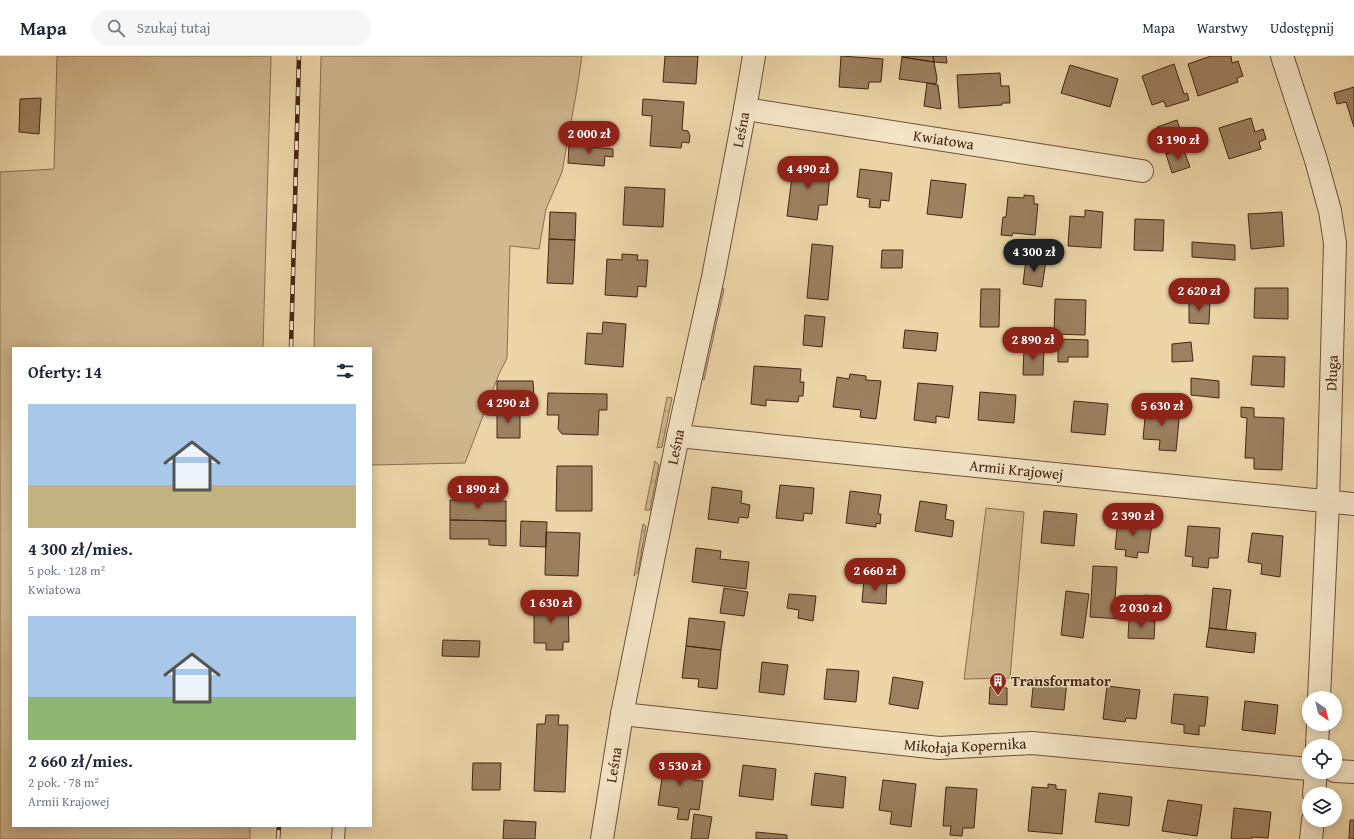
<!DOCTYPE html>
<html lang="pl">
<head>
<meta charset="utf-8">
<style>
	:root { --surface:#fff; --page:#f6f6f7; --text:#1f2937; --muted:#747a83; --line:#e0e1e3; --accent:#8f2418 }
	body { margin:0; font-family:"Gentium Book Plus",serif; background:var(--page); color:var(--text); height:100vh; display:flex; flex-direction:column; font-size:15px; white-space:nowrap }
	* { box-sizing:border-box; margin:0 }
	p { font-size:13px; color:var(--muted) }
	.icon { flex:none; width:22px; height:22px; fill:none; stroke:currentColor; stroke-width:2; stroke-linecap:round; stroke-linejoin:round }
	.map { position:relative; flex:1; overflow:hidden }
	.drawer { position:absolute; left:12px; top:291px; width:360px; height:480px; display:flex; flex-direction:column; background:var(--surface); border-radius:0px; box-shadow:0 2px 10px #0003 }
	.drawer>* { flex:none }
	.needle { width:26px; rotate:145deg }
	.buttons { position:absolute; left:1302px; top:635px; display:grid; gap:8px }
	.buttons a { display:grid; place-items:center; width:40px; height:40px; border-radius:50%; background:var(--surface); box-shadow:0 2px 10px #0003; font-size:20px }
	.price { position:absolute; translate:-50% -34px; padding:0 9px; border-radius:14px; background:var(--accent); color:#fff; font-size:13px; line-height:26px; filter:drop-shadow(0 1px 2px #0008) }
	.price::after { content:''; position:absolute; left:50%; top:24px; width:12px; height:9px; margin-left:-6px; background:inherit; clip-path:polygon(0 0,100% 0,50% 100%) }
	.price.on { background:#222; color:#fff }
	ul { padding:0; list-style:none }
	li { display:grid; align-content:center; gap:8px; height:212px; padding:0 16px }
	li span { display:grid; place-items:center; height:124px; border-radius:0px; color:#555 }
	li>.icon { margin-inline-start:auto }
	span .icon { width:72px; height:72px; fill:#fffc; stroke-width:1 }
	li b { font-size:17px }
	h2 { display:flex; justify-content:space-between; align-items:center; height:48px; padding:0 16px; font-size:17px }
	header { display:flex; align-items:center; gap:24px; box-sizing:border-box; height:56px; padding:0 20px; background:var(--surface); border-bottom:1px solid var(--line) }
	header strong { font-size:19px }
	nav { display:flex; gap:22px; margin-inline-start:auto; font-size:14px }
	.search { width:280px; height:36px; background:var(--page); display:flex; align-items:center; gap:10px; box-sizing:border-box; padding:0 14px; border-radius:22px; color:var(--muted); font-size:15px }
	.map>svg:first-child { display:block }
</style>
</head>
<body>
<header>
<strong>Mapa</strong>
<div class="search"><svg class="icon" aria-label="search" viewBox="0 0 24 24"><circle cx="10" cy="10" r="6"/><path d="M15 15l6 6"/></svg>Szukaj tutaj</div>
<nav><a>Mapa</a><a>Warstwy</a><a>Udostępnij</a></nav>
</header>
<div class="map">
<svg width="1354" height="783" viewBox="0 0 1354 783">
	<defs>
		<pattern id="grass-tufts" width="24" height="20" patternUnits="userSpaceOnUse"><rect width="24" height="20" fill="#d0b88f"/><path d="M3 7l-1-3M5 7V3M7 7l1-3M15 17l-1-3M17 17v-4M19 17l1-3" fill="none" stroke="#ab9574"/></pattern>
	</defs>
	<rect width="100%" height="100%" fill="#ecd6a8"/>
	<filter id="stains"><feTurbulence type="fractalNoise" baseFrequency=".005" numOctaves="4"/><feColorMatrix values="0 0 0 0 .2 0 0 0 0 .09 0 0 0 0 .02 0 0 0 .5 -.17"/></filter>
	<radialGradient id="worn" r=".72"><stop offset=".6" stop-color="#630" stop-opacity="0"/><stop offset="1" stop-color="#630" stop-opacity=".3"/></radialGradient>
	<path fill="url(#grass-tufts)" stroke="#8b6e51" d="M718,231L724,233L704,324L699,322Z
		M667,341L672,342L662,391L657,392Z
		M655,405L659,409L650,454H645Z
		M643,468L646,470L638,516L634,520Z"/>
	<path fill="#d0b88f" stroke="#8b6e51" d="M57,0H271L263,292H13V770H250V783H0V116L54,113Z
		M321,0H582L577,33L562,116L546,153L539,193L510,190L507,302L499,318L465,407L371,409V292H314Z
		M986,452L1024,456L1010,622L964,623Z"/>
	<path fill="#9c8160" stroke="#462413" d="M665,0H698L696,28L663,26Z
		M841,0L883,3L881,26H869L868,33L839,31Z
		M902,0H933L934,6L902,1Z
		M933,0H946L947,7L934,6Z
		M1211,0H1231L1232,7L1238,5L1243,20L1237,22L1238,26L1198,40L1188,8Z
		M902,1L934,6L937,22L936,28L899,23Z
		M1174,8L1184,38L1187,37L1189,44L1166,51L1164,45L1152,49L1142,20Z
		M1070,9L1118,23L1110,51L1061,37Z
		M1000,17L1001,30H1009L1010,47H1002V49L959,52L957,19Z
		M927,27L938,29L941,53L924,50Z
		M1354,31V71L1346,46L1337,48L1334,37Z
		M41,42L39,78L19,76L20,43Z
		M643,43L684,46L682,74L688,75L690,80L689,87L682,86L681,92L650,90L652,60L642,59Z
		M1251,62L1255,76L1263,73L1266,83L1259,86L1261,93L1229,103L1219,72Z
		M1177,64L1186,91L1166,98L1157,71Z
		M569,89L613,93V101L605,100L604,110L568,107Z
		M1183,92L1190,111L1172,117L1166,98Z
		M794,105L824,109L823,117L830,118L827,149H819L817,164L787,160Z
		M860,113L892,117L889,145L881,144L880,152L869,151L870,143L857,141Z
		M931,124L966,128L962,162L927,158Z
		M625,131L665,133L663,171L623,169Z
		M1024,139L1034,140V148H1038L1035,179L1013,177L1012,180L1001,179L1003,161H1006L1008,141L1024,142Z
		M1085,154L1103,156L1101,192L1068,190L1070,160L1085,161Z
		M550,156L576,157L575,184L549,183Z
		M1282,156L1284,190L1251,193L1248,158Z
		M1135,163L1164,164L1163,195L1134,194Z
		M549,183L575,184L573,228L547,227Z
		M1192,186L1235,189V204L1192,201Z
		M812,188L833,190L828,244L807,242Z
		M882,194H903L902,212H881Z
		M622,198L638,199L637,204H648L646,231L638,230L637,241L605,239L607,203L622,204Z
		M1026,203L1046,205L1042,231L1023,228Z
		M1255,232H1288V263L1254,262Z
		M981,233H1000L999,271H980Z
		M1055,243L1086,244L1085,279L1054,278Z
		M1189,245H1210L1209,268L1189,267Z
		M805,259L825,261L822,291L803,289Z
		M603,266L626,268L623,311L585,308L587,277L602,278Z
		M905,274L938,277L936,295L903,292Z
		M1058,283L1088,284V301H1068V306H1058Z
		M1191,286L1193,305L1172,306V288Z
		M1024,291L1044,292L1043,319H1023Z
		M1253,300L1285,301L1284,331L1251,329Z
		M754,310L801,313L800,326H804L803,340H799L798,346L766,344V350L751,348Z
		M850,318L866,320V324L881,325L876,363L860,361L861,354L833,351L837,321L849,323Z
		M1191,322L1219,325V342L1191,339Z
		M497,325H533L534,342H532L531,354H497Z
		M918,327L953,330L949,362L936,360V367L914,364Z
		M980,336L1016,339L1014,367L978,364Z
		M548,337L607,338V354H599L598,379L562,378L558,373L559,359H547Z
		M1074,345L1108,348L1105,379L1071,376Z
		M1146,351L1180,354L1176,395L1159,394L1160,384L1143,383Z
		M1241,351L1254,352V361L1284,362L1282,414L1254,413V402H1245L1247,362L1241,361Z
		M497,354H520V382H497Z
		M557,410H592V455H556Z
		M780,429L814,432L812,458L804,457L803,465L776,462Z
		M712,431L742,435L741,447L750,449L748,462L739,461L738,467L708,463Z
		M850,435L881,439L878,458H881L880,468L876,467V471L846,467Z
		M450,444L506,445V465L450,464Z
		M920,445L947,449L945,463L954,465L952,481L915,475Z
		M1044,455L1077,458L1074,490L1041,487Z
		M1118,463L1152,467L1148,497L1138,496L1137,502L1125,500L1126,494L1115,493Z
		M450,464L506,465V490L489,489V483H450Z
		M521,465L547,466L546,491L520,490Z
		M1188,470L1220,472L1218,502H1209L1208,512L1192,510L1193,501L1185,500Z
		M546,476L580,477L578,520L545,519Z
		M1252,477L1283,480L1280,521L1261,518L1262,508L1248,506Z
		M696,492L721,495L720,503L749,506L746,533L692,526Z
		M1093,510L1117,511L1115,545L1144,547L1145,539L1156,540L1155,565L1090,561Z
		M864,523L887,525L886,548L862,546Z
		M724,532L748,536L744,560L720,557Z
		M1213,532L1231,534L1226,574L1209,572Z
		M1066,535L1089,538L1083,582L1061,579Z
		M789,538L816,540L813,565L798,562L799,554L787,552Z
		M534,546H568L569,586H563V594H546V587H534Z
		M689,562L725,566L721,594L686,590Z
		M1129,563L1155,565L1154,583L1128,582Z
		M1209,572L1256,577L1254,597L1206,591Z
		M443,584L480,585L479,601L442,600Z
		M686,590L721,594L717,633L698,631L699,623L682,622Z
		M762,606L788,609L784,639L759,636Z
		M827,613L859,615L856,646L824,643Z
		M893,621L923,626L918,653L889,648Z
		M1034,622L1067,625L1064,654L1031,651Z
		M1107,630L1140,634L1136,663L1126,662L1125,666L1103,663Z
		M990,631L1007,632V649L989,648Z
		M1174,638L1208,641L1205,670H1199V679L1184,677V669L1171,667Z
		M1245,645L1278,649L1275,678L1242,674Z
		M546,659H559L558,669H568L565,736L534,735L537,668H545Z
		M665,701L697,705L694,724L703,725L699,754L690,753L688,764L677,763L679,752L658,749Z
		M473,707H501L500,734H472Z
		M743,709L776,713L773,744L739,740Z
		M815,717L846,721L843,752L811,749Z
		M883,724L916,728L911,771L890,768L892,756L879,754Z
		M1048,728L1056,729V733L1066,734L1062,778L1028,775L1032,731L1048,732Z
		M946,731L977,733L974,772H963L962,780L950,779L951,770H943Z
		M1099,737L1132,741L1129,770L1095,766Z
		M1168,744L1202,749L1197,780L1162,775Z
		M1234,752L1271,756L1268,782L1252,781V783H1231Z
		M694,758L712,761L708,783H691Z
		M504,764L536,766L535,783H503Z
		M1350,764H1354V783H1349Z
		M756,776L787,779V783H756Z"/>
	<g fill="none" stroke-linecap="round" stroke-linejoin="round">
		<defs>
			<path id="service" d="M338,783L339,770"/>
			<g id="minor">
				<path d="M1282,0L1316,104L1330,155L1335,187L1328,446L1319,642"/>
				<path id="s1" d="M745,53L1142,115"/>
				<path id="s2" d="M678,380L1354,448"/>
				<path id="s3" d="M622,658L939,692L1032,687L1309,713"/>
				<path d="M1317,690L1318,668"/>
				<path d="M1335,715L1354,716"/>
				<path d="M1314,738L1316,716"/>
				<path id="s4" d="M602,783L622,658L678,380L713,221L745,53L754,0"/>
				<path d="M1311,783L1313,764"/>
			</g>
		</defs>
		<use href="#service" stroke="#705038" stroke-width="14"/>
		<use href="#minor" stroke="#705038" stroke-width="24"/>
		<use href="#service" stroke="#f3e4c6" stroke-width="12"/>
		<use href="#minor" stroke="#f3e4c6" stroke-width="22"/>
		<defs>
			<path id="rail" d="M291,292L299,0
				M278,783L279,770"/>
		</defs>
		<use href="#rail" stroke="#462413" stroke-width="4.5"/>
		<use href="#rail" stroke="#f3e4c6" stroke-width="3" stroke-dasharray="9" stroke-linecap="butt"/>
	</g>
	<defs>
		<symbol id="building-pin" viewBox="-11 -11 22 30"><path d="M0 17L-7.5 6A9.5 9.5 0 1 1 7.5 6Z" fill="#8f2418" stroke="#f3e4c6"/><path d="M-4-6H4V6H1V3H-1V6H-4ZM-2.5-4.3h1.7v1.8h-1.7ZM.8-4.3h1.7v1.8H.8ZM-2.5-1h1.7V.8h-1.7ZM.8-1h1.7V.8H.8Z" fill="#fff"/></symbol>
	</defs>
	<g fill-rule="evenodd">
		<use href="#building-pin" x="988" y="615" width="20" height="27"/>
	</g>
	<g text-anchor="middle" stroke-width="3" stroke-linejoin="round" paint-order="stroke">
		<g font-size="15" fill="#462413" stroke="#f3e4c6">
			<text dy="5" stroke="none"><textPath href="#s4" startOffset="723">Leśna</textPath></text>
			<text dy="5" stroke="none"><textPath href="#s1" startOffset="201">Kwiatowa</textPath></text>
			<text transform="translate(1332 317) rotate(-88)" y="5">Długa</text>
			<text dy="5" stroke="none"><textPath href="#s4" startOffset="399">Leśna</textPath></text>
			<text dy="5" stroke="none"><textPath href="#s2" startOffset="340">Armii Krajowej</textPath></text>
			<text dy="5" stroke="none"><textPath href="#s3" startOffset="345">Mikołaja Kopernika</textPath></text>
			<text dy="5" stroke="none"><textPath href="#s4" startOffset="75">Leśna</textPath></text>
		</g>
		<g font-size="15" font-weight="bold" fill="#462413" stroke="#f3e4c6" text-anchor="start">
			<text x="1011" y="630">Transformator</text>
		</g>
	</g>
	<rect width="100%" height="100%" filter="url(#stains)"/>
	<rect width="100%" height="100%" fill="url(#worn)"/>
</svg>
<div class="buttons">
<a><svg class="needle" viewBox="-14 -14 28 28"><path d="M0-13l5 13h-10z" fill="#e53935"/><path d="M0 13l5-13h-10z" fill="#747a83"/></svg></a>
<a><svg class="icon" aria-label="locate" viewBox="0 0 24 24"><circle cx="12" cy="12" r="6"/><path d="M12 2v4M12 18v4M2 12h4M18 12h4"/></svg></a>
<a><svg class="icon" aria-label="layers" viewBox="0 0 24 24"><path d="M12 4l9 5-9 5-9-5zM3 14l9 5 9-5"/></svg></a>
</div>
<b class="price" style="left:589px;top:99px">2 000 zł</b>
<b class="price" style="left:1178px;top:105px">3 190 zł</b>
<b class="price" style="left:808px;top:134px">4 490 zł</b>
<b class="price on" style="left:1034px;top:217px">4 300 zł</b>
<b class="price" style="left:1199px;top:256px">2 620 zł</b>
<b class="price" style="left:1033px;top:305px">2 890 zł</b>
<b class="price" style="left:508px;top:368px">4 290 zł</b>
<b class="price" style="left:1162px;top:371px">5 630 zł</b>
<b class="price" style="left:478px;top:454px">1 890 zł</b>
<b class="price" style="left:1133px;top:481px">2 390 zł</b>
<b class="price" style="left:875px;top:536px">2 660 zł</b>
<b class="price" style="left:551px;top:568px">1 630 zł</b>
<b class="price" style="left:1141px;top:573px">2 030 zł</b>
<b class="price" style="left:680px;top:731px">3 530 zł</b>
<section class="drawer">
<h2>Oferty: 14<svg class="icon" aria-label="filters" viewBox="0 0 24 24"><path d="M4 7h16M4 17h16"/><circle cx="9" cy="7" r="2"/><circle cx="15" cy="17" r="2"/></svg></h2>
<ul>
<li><span style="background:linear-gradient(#a9c7e8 65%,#c2b280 0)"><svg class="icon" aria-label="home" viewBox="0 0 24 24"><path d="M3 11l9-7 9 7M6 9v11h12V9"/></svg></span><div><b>4 300 zł/mies.</b><p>5 pok. · 128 m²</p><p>Kwiatowa</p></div></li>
<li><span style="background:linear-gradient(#a9c7e8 65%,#8fb573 0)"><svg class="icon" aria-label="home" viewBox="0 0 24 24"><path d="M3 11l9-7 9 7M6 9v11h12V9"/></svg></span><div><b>2 660 zł/mies.</b><p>2 pok. · 78 m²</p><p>Armii Krajowej</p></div></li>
</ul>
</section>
</div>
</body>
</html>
